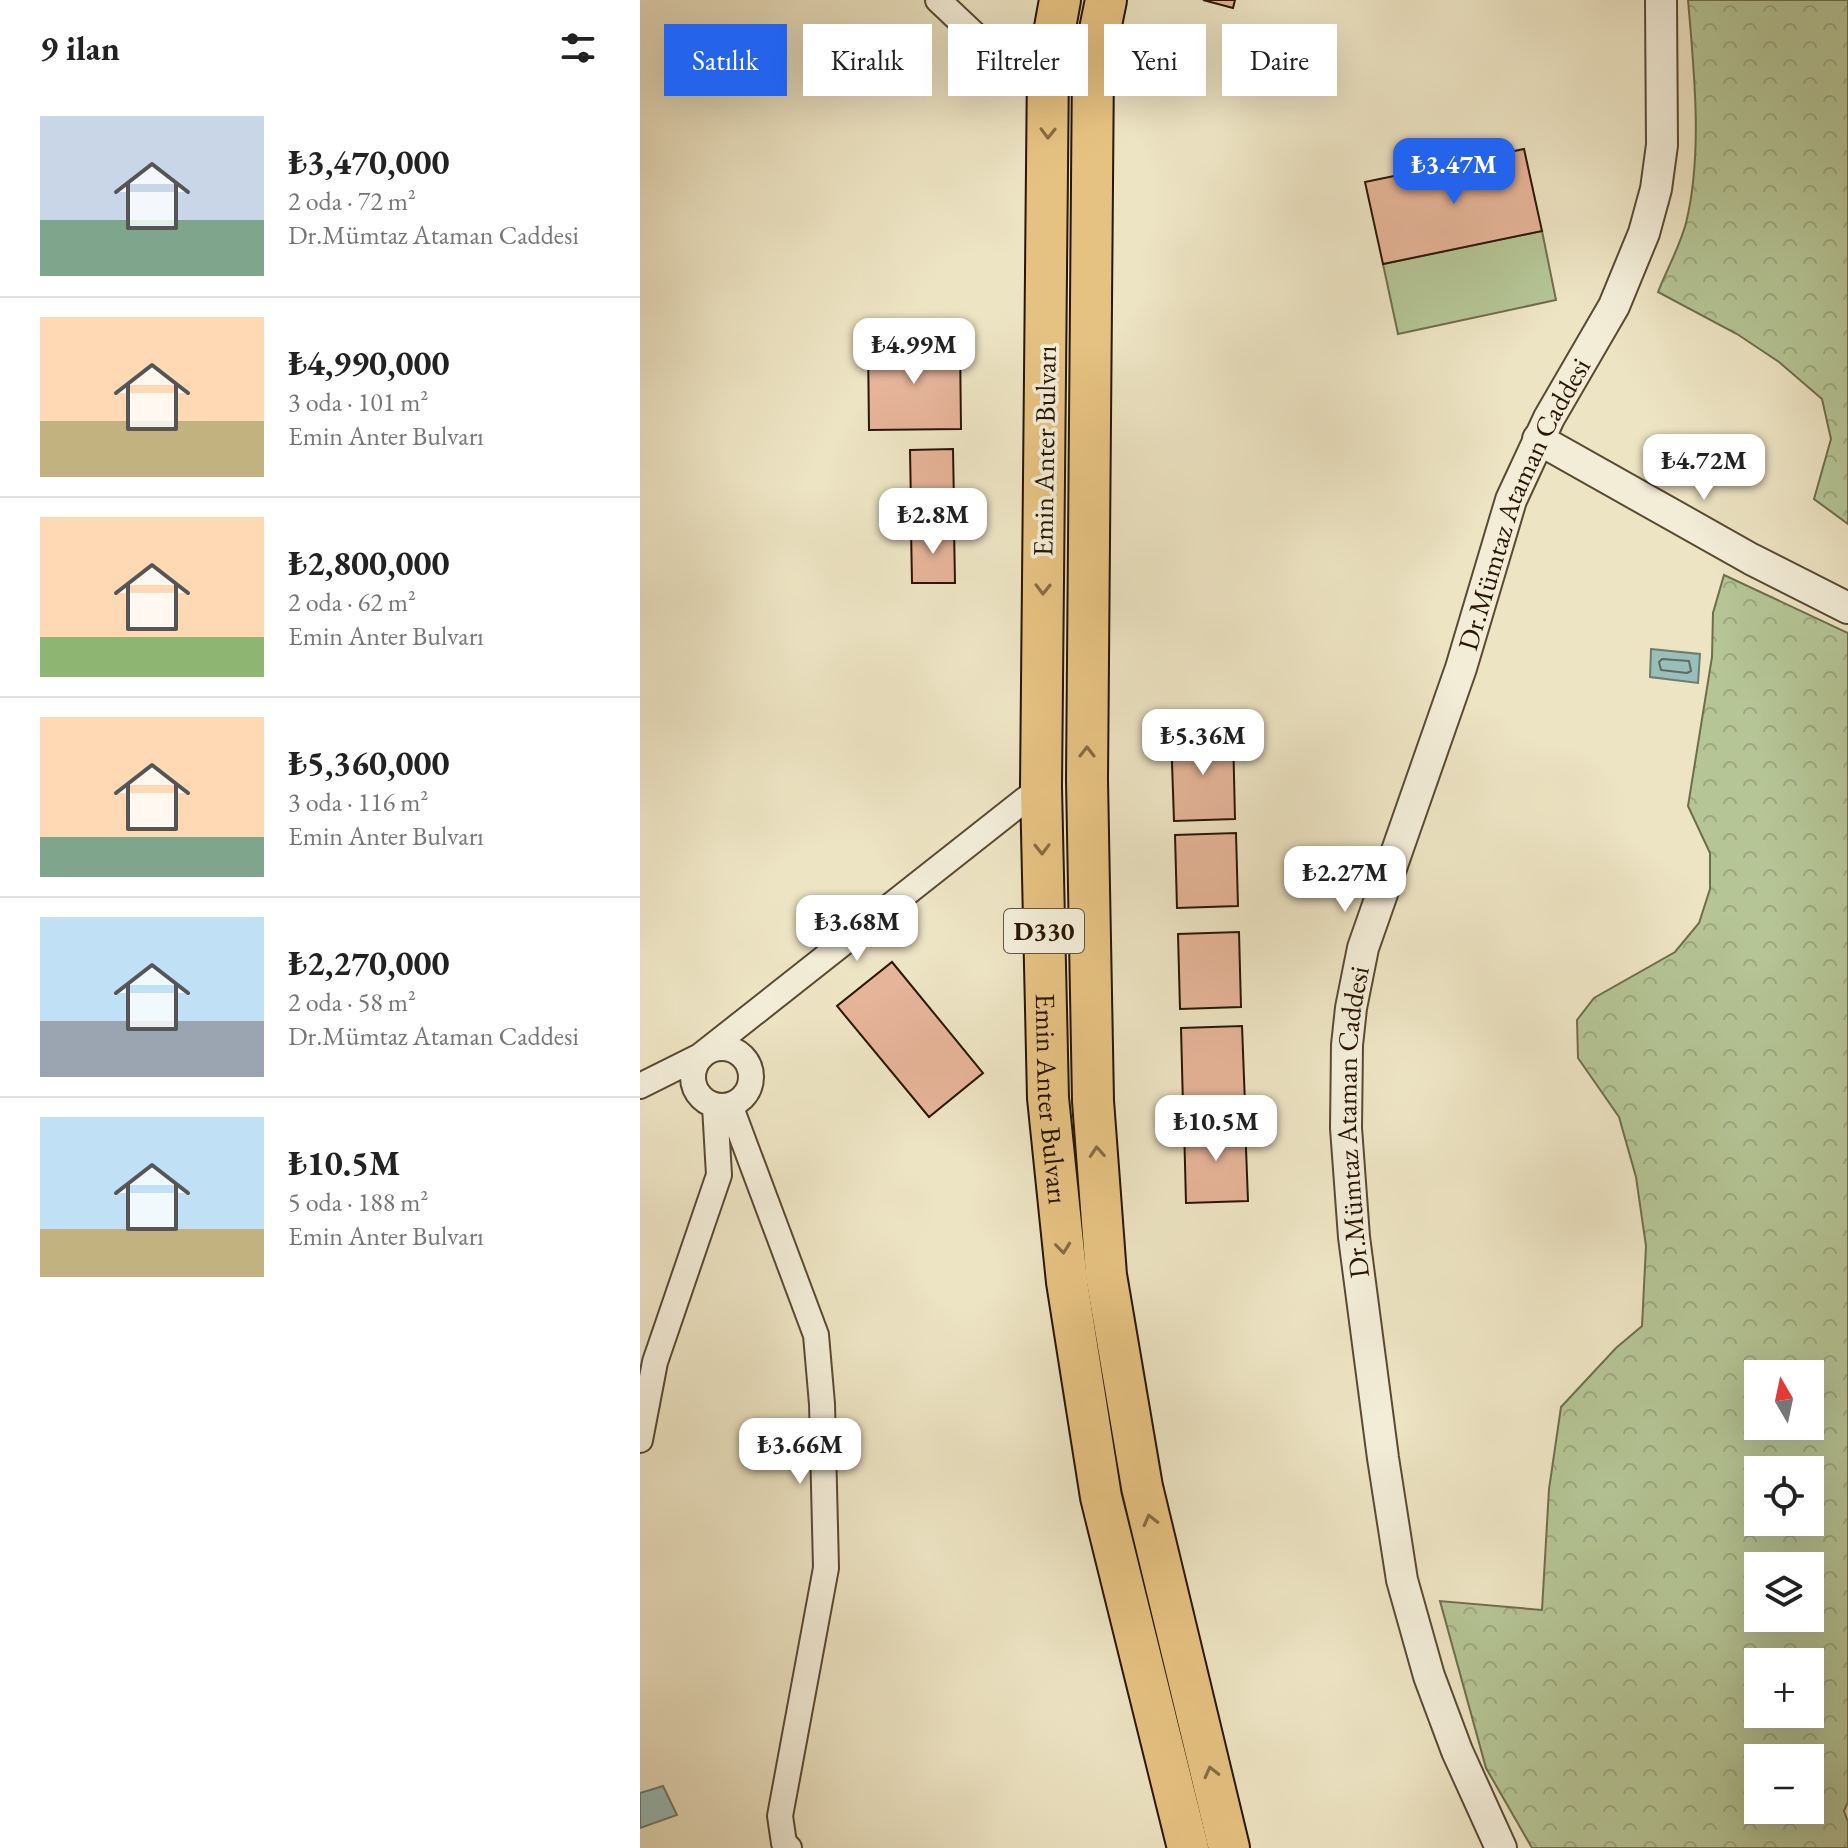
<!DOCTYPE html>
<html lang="tr">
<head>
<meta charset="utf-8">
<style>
	:root { --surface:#fff; --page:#f2f2f2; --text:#222; --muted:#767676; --line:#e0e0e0; --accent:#2563eb }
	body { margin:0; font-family:"EB Garamond",serif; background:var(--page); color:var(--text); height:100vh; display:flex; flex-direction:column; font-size:30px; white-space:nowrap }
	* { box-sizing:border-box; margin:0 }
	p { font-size:26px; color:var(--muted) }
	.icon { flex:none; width:44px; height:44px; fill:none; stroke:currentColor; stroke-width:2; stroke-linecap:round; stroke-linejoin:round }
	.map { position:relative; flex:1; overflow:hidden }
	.sheet { display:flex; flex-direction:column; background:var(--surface); width:640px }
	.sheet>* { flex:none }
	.banner { position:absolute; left:24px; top:24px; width:760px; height:72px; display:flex; gap:16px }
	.needle { width:52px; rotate:351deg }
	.tools { position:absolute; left:1104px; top:1360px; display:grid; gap:16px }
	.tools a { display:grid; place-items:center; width:80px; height:80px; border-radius:0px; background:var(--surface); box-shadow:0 8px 32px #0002; font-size:40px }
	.price { position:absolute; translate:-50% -68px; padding:0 18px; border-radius:16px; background:#fff; color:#222; font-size:26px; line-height:52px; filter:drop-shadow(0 2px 4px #0008) }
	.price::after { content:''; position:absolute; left:50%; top:48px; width:24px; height:18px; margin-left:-12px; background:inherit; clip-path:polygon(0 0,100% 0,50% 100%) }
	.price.active { background:var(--accent); color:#fff }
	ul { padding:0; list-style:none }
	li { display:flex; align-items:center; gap:24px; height:200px; padding:0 40px }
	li+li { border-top:2px solid var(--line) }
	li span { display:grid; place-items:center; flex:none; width:224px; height:160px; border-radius:0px; color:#555 }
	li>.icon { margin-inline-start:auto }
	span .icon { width:96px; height:96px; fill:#fffc; stroke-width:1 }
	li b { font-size:34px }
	h2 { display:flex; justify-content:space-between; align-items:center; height:96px; padding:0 40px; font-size:34px }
	.chip { padding:0 28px; border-radius:0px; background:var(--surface); box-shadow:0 8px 32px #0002; font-size:28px; line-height:72px }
	.chip.active { background:var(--accent); color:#fff }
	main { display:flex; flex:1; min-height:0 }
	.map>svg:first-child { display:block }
</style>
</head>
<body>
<main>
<section class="sheet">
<h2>9 ilan<svg class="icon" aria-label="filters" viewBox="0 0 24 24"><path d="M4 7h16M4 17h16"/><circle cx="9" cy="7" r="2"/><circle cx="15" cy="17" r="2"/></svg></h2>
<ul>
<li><span style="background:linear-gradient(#c9d6e8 65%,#7fa58c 0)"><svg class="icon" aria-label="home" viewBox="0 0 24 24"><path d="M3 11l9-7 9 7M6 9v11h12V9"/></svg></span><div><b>₺3,470,000</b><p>2 oda · 72 m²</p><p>Dr.Mümtaz Ataman Caddesi</p></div></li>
<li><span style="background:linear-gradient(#ffd9b3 65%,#c2b280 0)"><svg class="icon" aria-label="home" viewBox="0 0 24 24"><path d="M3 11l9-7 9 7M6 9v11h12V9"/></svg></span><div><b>₺4,990,000</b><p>3 oda · 101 m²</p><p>Emin Anter Bulvarı</p></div></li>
<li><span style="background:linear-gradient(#ffd9b3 75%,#8fb573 0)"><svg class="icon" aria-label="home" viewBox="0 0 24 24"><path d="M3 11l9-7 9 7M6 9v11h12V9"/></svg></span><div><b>₺2,800,000</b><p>2 oda · 62 m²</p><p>Emin Anter Bulvarı</p></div></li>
<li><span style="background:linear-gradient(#ffd9b3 75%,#7fa58c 0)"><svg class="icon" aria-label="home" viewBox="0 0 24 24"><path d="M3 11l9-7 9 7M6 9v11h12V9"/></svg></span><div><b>₺5,360,000</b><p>3 oda · 116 m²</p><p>Emin Anter Bulvarı</p></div></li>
<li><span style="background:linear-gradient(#bfe0f5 65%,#9aa5b1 0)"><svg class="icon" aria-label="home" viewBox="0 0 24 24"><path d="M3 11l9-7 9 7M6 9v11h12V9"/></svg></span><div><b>₺2,270,000</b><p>2 oda · 58 m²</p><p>Dr.Mümtaz Ataman Caddesi</p></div></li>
<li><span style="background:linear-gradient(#bfe0f5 70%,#c2b280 0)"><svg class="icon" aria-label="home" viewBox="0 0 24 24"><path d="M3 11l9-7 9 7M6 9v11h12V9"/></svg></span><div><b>₺10.5M</b><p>5 oda · 188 m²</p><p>Emin Anter Bulvarı</p></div></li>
</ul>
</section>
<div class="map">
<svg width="1208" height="1848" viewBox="0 0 1208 1848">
	<defs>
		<pattern id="forest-crowns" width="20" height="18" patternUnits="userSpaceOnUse" patternTransform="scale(2)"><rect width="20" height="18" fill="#b5c596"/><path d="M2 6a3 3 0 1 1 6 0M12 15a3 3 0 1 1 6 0" fill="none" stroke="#9ca880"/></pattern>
	</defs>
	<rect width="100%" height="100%" fill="#ede4c3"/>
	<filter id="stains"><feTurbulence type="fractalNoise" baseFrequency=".0025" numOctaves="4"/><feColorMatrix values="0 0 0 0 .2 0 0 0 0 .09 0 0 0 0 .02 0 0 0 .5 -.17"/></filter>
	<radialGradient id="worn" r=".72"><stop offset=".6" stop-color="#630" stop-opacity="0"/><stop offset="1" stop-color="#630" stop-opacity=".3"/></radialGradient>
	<path fill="url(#forest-crowns)" stroke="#6f6e4c" stroke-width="2" fill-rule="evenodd" d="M1048,0H1208V524L1174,499L1191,439L1182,399L1139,362L1097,334L1018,292C1027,269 1040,246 1046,223C1063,154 1054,70 1048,0Z
		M1084,575L1208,633V1802L1204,1811L1208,1822V1848H892L846,1768L800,1601L902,1610L909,1489L921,1407L976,1348L1002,1326L1006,1246L996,1177L979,1117L938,1058L937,1020L954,998L1035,952L1059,923L1070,889V853L1048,806L1072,657L1073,613ZM1118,1374H1170V1426H1118ZM1118,1470H1170V1522H1118ZM1118,1566H1170V1618H1118ZM1118,1662H1170V1714H1118ZM1118,1758H1170V1810H1118Z"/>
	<path fill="#b5c596" stroke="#6f6e4c" stroke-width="2" d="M902,231L916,300L758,334L743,264Z"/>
	<path fill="#9abeb9" stroke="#6d7b70" stroke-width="2" d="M1011,649L1060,654L1058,683L1010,677Z
		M23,1786L37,1815L0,1828V1793Z"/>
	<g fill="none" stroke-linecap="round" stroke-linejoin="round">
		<path stroke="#626a5e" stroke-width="2" d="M1022,659L1049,661L1051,671L1047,673L1021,670L1019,662Z"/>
	</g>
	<path fill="#e6b499" stroke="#291603" stroke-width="2" d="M563,0H595L593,8Z
		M884,149L902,231L743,264L725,182Z
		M320,342L321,429L229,430L228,343Z
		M313,449L314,505H271L270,450Z
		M271,528H314L315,583H272Z
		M593,733L595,819L534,821L531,734Z
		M596,833L598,906L537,908L535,835Z
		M599,932L601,1007L540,1009L538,934Z
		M252,962L343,1073L289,1117L197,1006Z
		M602,1026L605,1104L543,1106L541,1028Z
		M605,1122L608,1201L546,1203L544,1125Z"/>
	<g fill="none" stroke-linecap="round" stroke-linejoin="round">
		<defs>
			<path id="minor" d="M298,0L369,67L408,80
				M53 1077a29 29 0 1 1 58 0a29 29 0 1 1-58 0Z
				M0,1086L60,1056L401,787
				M90,1105L176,1335L182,1404L186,1568L140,1816L144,1843L149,1848
				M0,1440L15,1362L79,1175L75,1106"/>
			<g id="tertiary">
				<path d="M898,439L1111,559L1208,608"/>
				<path id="s1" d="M861,1848L817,1751L789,1676L762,1580L743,1458L714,1237L706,1128L707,1045L711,1008L723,948L821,668L871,500L909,418L974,306L1004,233L1016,189L1022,145L1021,0"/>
			</g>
			<g id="trunk">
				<path id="s2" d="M420,0L408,66L401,787L408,1098L427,1282L461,1497L548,1848"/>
				<path d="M466,0L453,64L447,780L453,1101L466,1275L502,1487L589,1848"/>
			</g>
		</defs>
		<use href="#minor" stroke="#5a4a33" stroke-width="28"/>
		<use href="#tertiary" stroke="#5a4a33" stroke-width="34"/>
		<use href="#trunk" stroke="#291603" stroke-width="44"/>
		<use href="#minor" stroke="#f3edd8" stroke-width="24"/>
		<use href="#tertiary" stroke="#f3edd8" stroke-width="30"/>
		<use href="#trunk" stroke="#e6c282" stroke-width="40"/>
	</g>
	<defs><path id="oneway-chevron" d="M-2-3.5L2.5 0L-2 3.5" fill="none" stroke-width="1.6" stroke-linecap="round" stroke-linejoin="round" transform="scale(2)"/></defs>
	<g stroke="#886c42">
		<use href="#oneway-chevron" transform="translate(408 133) rotate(91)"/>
		<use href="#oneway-chevron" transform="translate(403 589) rotate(91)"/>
		<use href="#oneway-chevron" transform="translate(447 752) rotate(-90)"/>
		<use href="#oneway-chevron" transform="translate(402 849) rotate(89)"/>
		<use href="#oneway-chevron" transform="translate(457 1152) rotate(-94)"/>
		<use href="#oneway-chevron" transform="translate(423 1248) rotate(84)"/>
		<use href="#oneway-chevron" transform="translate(510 1520) rotate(-104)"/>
		<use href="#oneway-chevron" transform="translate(571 1772) rotate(-104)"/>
	</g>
	<g text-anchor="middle" stroke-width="7" stroke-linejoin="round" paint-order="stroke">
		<rect fill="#f3edd8" stroke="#665643" stroke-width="2" x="364" y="909" width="80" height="44" rx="6"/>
		<g font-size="26" font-weight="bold" fill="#291603">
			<text x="404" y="940">D330</text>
		</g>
		<g font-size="28" fill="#291603" stroke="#f3edd8">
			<text transform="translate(404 451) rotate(-89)" y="10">Emin Anter Bulvarı</text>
			<text dy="10" stroke="none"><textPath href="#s1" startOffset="1396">Dr.Mümtaz Ataman Caddesi</textPath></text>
			<text dy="10" stroke="none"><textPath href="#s2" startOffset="1100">Emin Anter Bulvarı</textPath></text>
			<text dy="10" stroke="none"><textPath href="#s1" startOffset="748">Dr.Mümtaz Ataman Caddesi</textPath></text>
		</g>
	</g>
	<rect width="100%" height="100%" filter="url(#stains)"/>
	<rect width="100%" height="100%" fill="url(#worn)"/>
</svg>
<div class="tools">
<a><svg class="needle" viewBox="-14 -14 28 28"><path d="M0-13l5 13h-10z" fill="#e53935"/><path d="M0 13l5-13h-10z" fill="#767676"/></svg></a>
<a><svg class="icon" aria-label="locate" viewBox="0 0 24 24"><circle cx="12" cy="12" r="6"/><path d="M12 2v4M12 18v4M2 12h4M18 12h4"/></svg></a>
<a><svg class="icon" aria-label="layers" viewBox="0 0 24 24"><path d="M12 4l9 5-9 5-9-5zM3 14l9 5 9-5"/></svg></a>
<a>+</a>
<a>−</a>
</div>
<b class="price active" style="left:814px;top:206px">₺3.47M</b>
<b class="price" style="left:274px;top:386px">₺4.99M</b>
<b class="price" style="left:1064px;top:502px">₺4.72M</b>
<b class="price" style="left:293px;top:556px">₺2.8M</b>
<b class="price" style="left:563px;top:777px">₺5.36M</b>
<b class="price" style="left:705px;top:914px">₺2.27M</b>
<b class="price" style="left:217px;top:963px">₺3.68M</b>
<b class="price" style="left:576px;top:1163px">₺10.5M</b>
<b class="price" style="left:160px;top:1486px">₺3.66M</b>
<div class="banner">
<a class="chip active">Satılık</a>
<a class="chip">Kiralık</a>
<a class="chip">Filtreler</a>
<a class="chip">Yeni</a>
<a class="chip">Daire</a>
</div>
</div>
</main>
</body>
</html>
